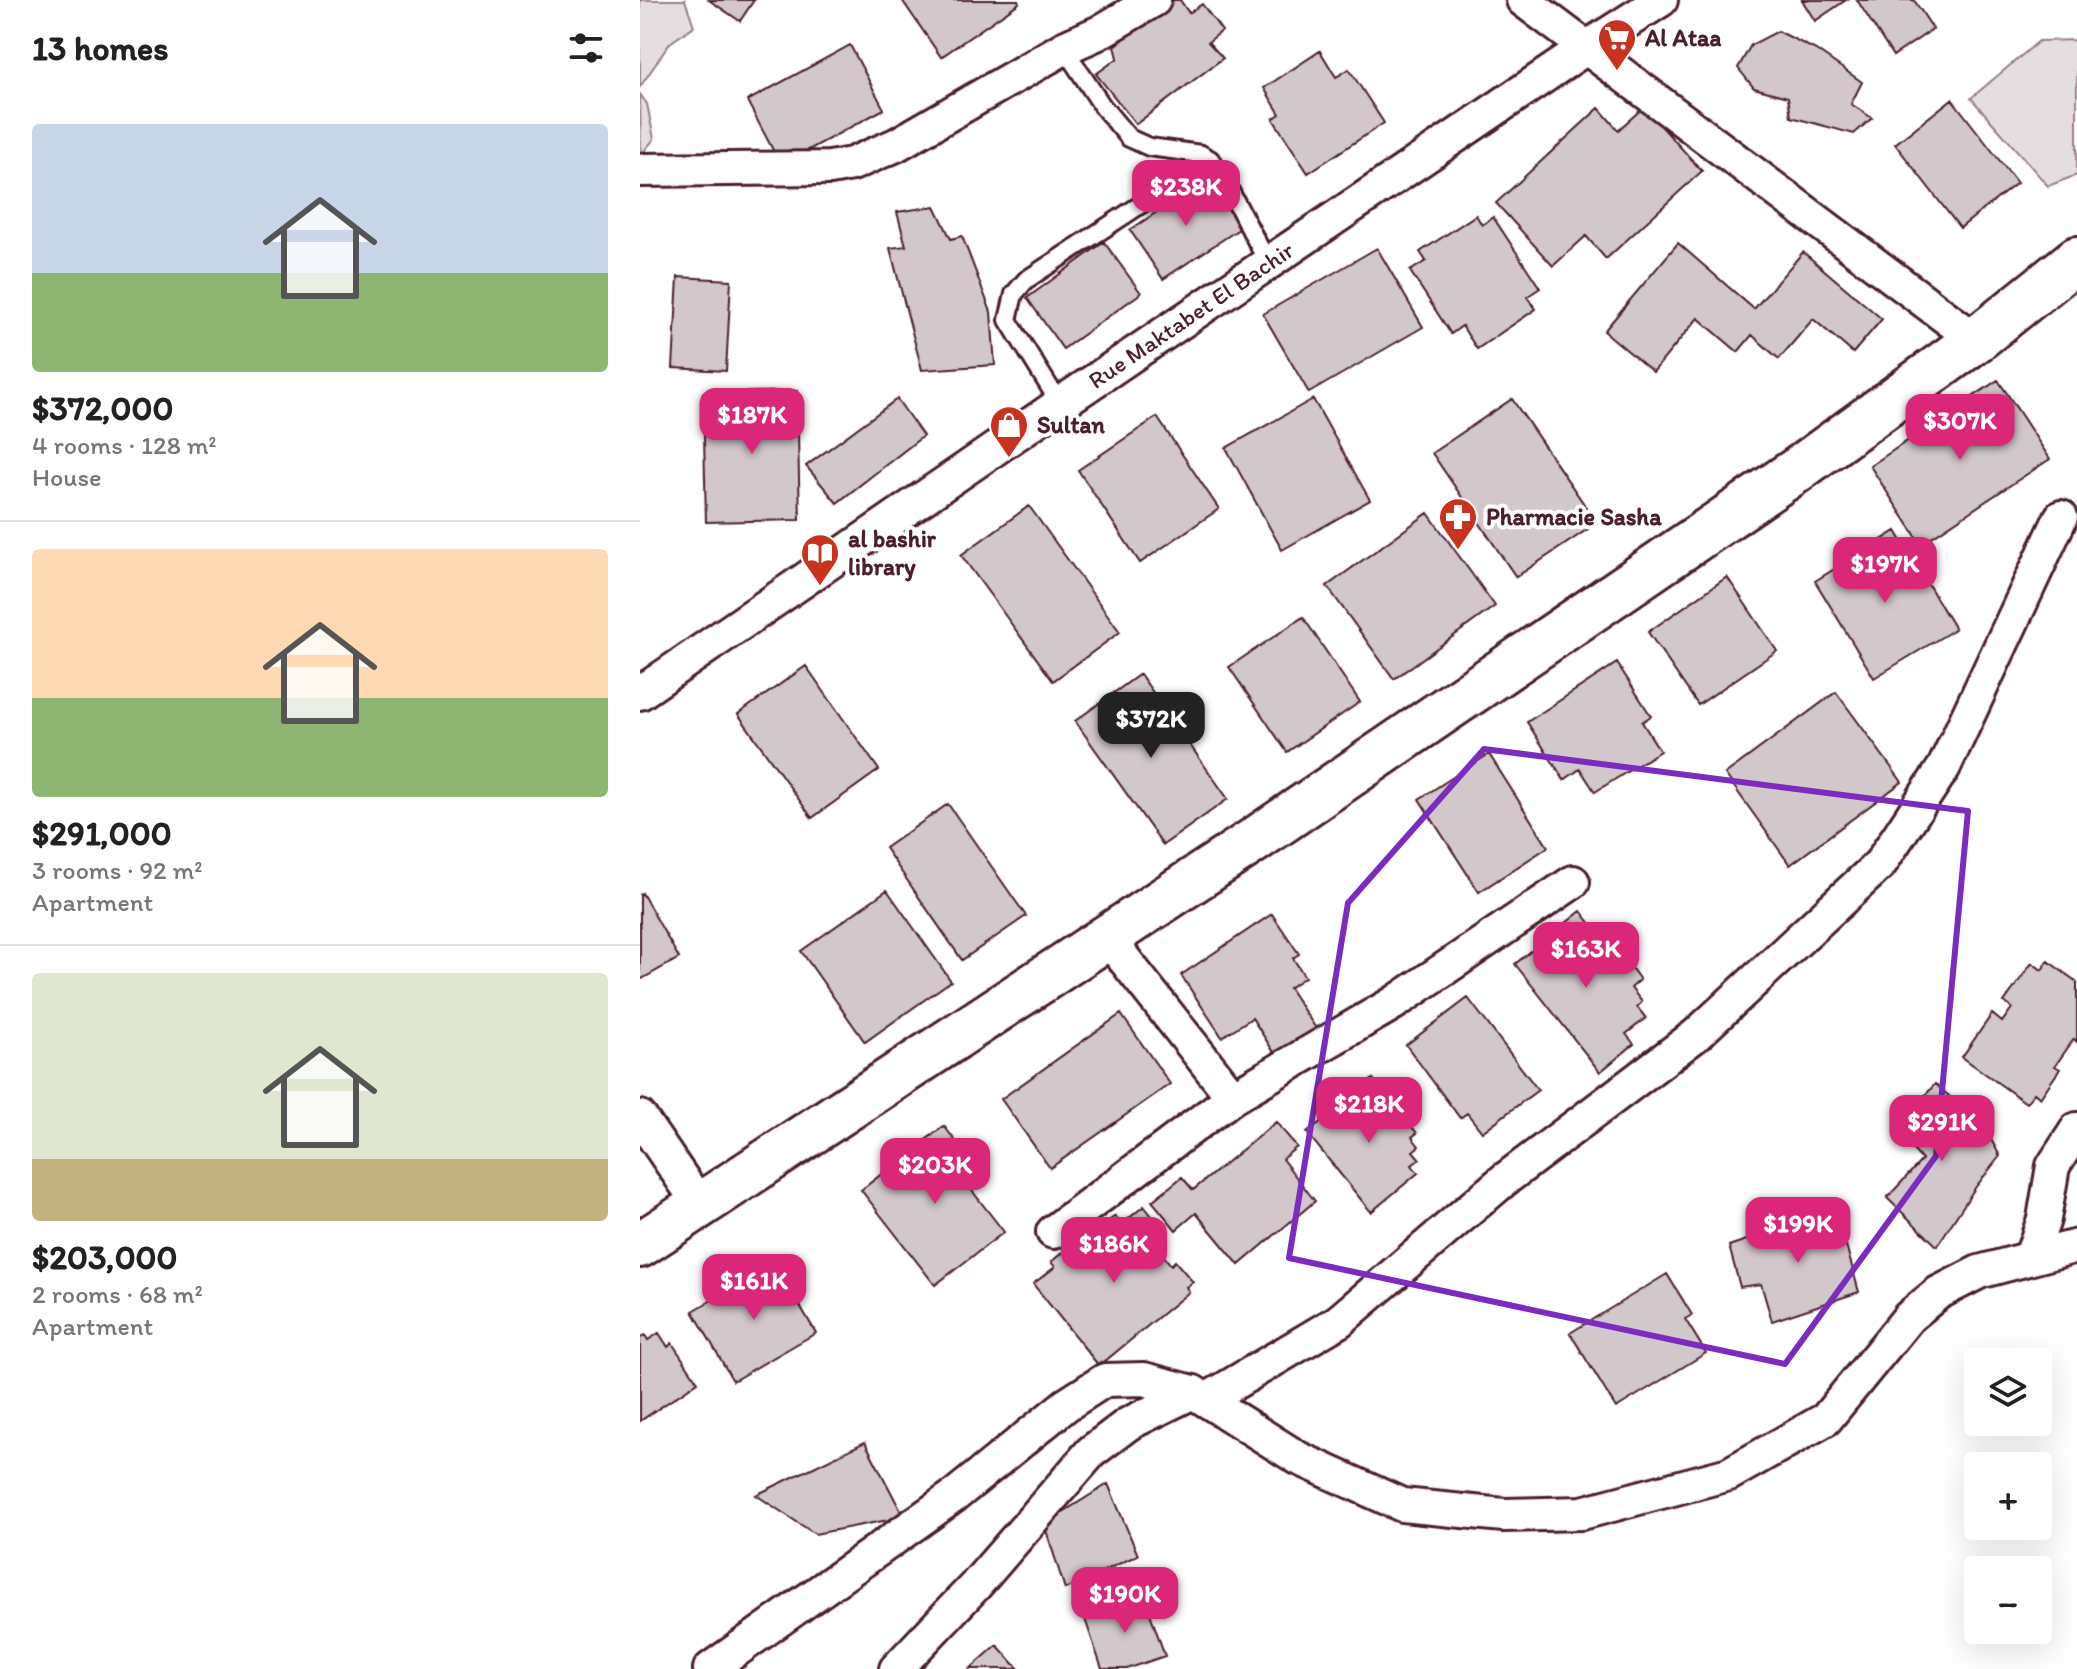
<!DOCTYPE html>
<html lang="en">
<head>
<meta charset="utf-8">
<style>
	:root { --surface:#fff; --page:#f6f6f6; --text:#222; --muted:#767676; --line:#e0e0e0; --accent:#db2777 }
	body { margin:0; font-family:Itim,sans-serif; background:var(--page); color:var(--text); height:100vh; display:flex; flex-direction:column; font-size:30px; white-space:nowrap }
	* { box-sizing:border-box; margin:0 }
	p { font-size:26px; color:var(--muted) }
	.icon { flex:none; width:44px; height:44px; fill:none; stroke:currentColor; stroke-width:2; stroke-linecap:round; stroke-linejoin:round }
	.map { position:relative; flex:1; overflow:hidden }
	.drawer { display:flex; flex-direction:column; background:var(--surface); width:640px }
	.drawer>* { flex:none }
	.controls { position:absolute; left:1324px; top:1348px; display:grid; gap:16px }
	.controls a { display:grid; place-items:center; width:88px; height:88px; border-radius:8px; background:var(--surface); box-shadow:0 8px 32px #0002; font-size:40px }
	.price { position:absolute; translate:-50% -68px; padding:0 18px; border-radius:16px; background:var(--accent); color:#fff; font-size:26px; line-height:52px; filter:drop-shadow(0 2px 4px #0008) }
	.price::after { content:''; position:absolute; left:50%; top:48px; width:24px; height:18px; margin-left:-12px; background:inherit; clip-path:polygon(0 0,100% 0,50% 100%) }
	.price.selected { background:#222; color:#fff }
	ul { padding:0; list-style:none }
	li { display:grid; align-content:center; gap:16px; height:424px; padding:0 32px }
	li+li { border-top:2px solid var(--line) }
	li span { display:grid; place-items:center; height:248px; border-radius:8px; color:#555 }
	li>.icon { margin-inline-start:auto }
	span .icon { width:144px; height:144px; fill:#fffc; stroke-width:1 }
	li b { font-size:34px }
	h2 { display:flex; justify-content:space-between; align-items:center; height:96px; padding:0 32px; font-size:34px }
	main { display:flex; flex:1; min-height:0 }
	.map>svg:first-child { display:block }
</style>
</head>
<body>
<main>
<section class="drawer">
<h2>13 homes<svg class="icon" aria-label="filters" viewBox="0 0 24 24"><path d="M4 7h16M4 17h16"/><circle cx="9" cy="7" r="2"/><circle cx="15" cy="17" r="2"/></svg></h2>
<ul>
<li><span style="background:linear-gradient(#c9d6e8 60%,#8fb573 0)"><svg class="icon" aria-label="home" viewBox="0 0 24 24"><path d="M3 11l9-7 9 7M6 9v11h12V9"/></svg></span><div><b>$372,000</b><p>4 rooms · 128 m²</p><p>House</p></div></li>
<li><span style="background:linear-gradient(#ffd9b3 60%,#8fb573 0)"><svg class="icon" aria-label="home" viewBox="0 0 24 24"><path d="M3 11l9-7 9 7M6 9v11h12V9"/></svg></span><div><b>$291,000</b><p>3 rooms · 92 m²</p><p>Apartment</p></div></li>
<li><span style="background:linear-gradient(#dfe7d0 75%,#c2b280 0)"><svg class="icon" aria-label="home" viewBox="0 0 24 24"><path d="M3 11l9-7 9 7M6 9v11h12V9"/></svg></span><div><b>$203,000</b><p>2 rooms · 68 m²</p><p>Apartment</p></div></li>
</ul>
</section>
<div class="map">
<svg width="1437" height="1669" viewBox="0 0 1437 1669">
	<rect width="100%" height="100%" fill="#fff"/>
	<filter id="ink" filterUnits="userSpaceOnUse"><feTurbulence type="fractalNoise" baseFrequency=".0125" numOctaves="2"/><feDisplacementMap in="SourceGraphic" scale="16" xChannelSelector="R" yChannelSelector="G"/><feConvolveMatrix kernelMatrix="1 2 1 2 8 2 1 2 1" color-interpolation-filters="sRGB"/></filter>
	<g filter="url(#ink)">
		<path fill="#e5dee0" stroke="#987e86" stroke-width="2" d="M0,0H45L54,26L30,43L0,87Z
			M1437,40V175L1408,186L1331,98L1399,41Z
			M0,94L7,104L14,139L1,155Z"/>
		<path fill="#d2c7cb" stroke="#4a1f2b" stroke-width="2" d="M69,0H114L100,21Z
			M262,0H378L379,3L301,57Z
			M534,0H540L549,13L562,4L582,31L568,42L583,58L496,124L456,74L478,58L475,46Z
			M1162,0H1206L1175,21Z
			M1217,0H1274L1293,29L1253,56Z
			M1138,31L1176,50L1222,82L1211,104L1232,118L1214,134L1151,117L1148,97L1114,88L1098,68L1111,45Z
			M210,45L244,109L141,165L107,101Z
			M680,51L696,77L709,69L744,123L668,173L633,119L640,114L624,88Z
			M1312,99L1377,183L1320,228L1255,144Z
			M1004,107L1062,171L966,259L946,236L913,266L856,203L959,108L978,130Z
			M569,177L602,227L523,279L490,230Z
			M295,206L311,239L322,236L351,312L355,365L282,370L250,248L266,246L257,212Z
			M836,215L842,225L853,217L900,288L887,297L896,309L837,349L822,326L811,334L770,271L786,261L780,252Z
			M464,242L501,293L423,349L387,298Z
			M1038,243L1114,309L1163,252L1242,319L1213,353L1173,319L1139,359L1112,335L1098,352L1058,318L1013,372L964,331Z
			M737,248L783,327L669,393L623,314Z
			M38,277L91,280L86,371L33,368Z
			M1358,380L1410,459L1281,544L1230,466Z
			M157,391L160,520L66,522L63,393Z
			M257,399L283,436L197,503L166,466Z
			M673,399L730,500L642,550L586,448Z
			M872,399L957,523L876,577L792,453Z
			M517,417L579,509L500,563L438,470Z
			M389,506L480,632L413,681L321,555Z
			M788,513L855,606L754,679L687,586Z
			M1256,531L1315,629L1234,678L1175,581Z
			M1087,577L1137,651L1058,705L1008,632Z
			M663,617L720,702L647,752L589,667Z
			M977,663L1011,716L1002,722L1020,751L955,792L940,769L924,780L887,722Z
			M166,666L239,770L172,818L98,714Z
			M500,674L588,799L523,845L435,721Z
			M1196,692L1262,782L1150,865L1085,774Z
			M849,754L908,847L839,892L779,799Z
			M308,804L386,916L322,960L245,848Z
			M247,890L311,981L225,1042L161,951Z
			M2,893L39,958L0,980V895Z
			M941,911L962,938L954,944L961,953L966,949L981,968L988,963L1000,980L991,988L1002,1002L997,1007L1006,1018L986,1034L994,1044L960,1072L875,964Z
			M632,914L659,954L653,958L665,977L649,988L677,1030L637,1057L612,1018L582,1037L541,975Z
			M1408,961L1437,982V1042L1434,1039L1415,1066L1420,1069L1400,1098L1394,1093L1386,1103L1322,1057L1352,1014L1362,1022L1372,1008L1364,1002L1392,963L1402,970Z
			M828,998L898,1090L842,1132L827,1113L820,1118L766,1045Z
			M481,1014L530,1084L410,1168L361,1099Z
			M733,1079L777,1133L772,1137L779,1146L773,1151L780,1159L772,1165L778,1173L731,1212L667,1133Z
			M1295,1084L1343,1125L1360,1156L1335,1188L1297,1246L1247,1198L1282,1160L1255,1130Z
			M636,1122L657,1147L642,1159L675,1201L599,1265L556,1213L536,1230L512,1201L542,1177L553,1190Z
			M304,1126L344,1178L330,1188L364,1232L295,1285L221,1190Z
			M504,1206L527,1235L515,1245L531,1265L535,1261L553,1282L546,1287L549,1292L459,1366L393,1284L415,1267L411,1262L428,1248L435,1257L456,1240L452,1235L475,1216L482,1224Z
			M1196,1209L1219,1292L1132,1321L1121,1284L1100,1287L1089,1246Z
			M135,1263L176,1333L93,1381L53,1311Z
			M1027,1274L1052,1315L1045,1319L1066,1353L976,1408L930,1333Z
			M19,1333L28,1347L32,1343L58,1382L0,1421V1338L5,1335L8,1340Z
			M225,1442L264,1517L175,1534L116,1495Z
			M468,1484L498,1555L425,1589L404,1524Z
			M504,1596L525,1656L487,1669H462L444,1616Z
			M357,1645L379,1669H330Z"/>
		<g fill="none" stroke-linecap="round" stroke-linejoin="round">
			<defs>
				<path id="lane" d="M424,48L463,107L489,138L509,147L561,154L570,159L580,172L628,263
					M420,404L368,320L374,294L386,280L570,159"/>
				<g id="street">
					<path d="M883,0L1336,340"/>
					<path d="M0,170L190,168L212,164L256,145L424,48L458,33L514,0"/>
					<path id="s1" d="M0,693L420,404L946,48L1021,0"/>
					<path d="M593,1097L754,1003L933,882"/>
					<path d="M0,1117L60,1205"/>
					<path d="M413,1232L593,1097L466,936"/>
					<path d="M1391,1257L1404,1219L1413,1166L1437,1129"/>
					<path d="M566,1400L699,1321L864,1180L1056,1035L1240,864L1304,767L1421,517"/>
					<path d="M70,1669L314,1496L426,1405L465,1380L504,1379L553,1392L658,1458L762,1505L864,1515L942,1513L1089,1474L1186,1419L1269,1317L1298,1293L1339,1272L1437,1246"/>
					<path d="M256,1669L335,1586L451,1452L488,1424L553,1392"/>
				</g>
				<path id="primary" d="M0,1245L613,841L1157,470L1336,340L1437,259"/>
			</defs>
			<use href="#lane" stroke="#4a1f2b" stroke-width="22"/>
			<use href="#street" stroke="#4a1f2b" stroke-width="38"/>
			<use href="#primary" stroke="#4a1f2b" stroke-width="50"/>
			<use href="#lane" stroke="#fff" stroke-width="16"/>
			<use href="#street" stroke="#fff" stroke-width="32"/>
			<use href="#primary" stroke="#fff" stroke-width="44"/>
		</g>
	</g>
	<path fill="none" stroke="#7b2cbf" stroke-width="6" stroke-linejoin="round" d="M844,749L1328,811L1296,1156L1145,1364L649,1258L708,903Z"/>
	<defs>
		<symbol id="supermarket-pin" viewBox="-11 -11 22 30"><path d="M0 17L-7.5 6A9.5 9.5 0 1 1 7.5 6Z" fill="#c8321e" stroke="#fff"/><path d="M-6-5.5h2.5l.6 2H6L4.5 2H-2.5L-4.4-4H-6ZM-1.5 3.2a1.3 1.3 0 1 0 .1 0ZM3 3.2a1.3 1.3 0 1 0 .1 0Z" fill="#fff"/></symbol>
		<symbol id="shop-pin" viewBox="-11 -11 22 30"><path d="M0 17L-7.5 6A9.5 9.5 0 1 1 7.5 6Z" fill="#c8321e" stroke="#fff"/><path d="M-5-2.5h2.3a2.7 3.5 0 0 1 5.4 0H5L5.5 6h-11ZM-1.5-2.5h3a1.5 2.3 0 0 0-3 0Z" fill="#fff"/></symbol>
		<symbol id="pharmacy-pin" viewBox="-11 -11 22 30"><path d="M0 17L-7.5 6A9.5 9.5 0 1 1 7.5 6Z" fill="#c8321e" stroke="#fff"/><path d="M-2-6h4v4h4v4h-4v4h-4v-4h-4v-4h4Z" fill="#fff"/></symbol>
		<symbol id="library-pin" viewBox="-11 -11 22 30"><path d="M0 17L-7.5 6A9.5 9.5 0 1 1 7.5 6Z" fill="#c8321e" stroke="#fff"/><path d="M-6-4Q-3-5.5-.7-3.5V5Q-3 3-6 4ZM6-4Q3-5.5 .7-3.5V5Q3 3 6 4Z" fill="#fff"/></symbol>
	</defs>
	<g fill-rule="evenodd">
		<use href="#supermarket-pin" x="955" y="16" width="44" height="60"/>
		<use href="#shop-pin" x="347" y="403" width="44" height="60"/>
		<use href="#pharmacy-pin" x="796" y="495" width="44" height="60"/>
		<use href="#library-pin" x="158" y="531" width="44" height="60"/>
	</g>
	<g text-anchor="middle" stroke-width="8" stroke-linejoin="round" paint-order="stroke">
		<g font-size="24" font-weight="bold" fill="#4a1f2b" stroke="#fff" text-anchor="start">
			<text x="1005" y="46">Al Ataa</text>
			<text x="397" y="433">Sultan</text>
			<text x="846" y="525">Pharmacie Sasha</text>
			<text x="208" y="547">al bashir<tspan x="208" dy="28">library</tspan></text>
		</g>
		<g font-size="24" fill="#4a1f2b" stroke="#fff">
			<text dy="8" stroke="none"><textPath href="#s1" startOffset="668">Rue Maktabet El Bachir</textPath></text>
		</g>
	</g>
</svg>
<div class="controls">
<a><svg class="icon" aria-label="layers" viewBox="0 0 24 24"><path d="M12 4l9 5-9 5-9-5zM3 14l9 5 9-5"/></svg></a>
<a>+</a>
<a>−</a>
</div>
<b class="price" style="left:546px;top:228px">$238K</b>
<b class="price" style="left:112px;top:456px">$187K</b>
<b class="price" style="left:1320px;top:462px">$307K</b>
<b class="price" style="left:1245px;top:605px">$197K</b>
<b class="price selected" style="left:511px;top:760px">$372K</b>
<b class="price" style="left:946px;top:990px">$163K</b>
<b class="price" style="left:729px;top:1145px">$218K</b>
<b class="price" style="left:1302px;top:1163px">$291K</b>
<b class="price" style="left:295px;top:1206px">$203K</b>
<b class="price" style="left:1158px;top:1265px">$199K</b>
<b class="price" style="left:474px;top:1285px">$186K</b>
<b class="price" style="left:114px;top:1322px">$161K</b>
<b class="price" style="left:485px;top:1635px">$190K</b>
</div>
</main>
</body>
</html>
